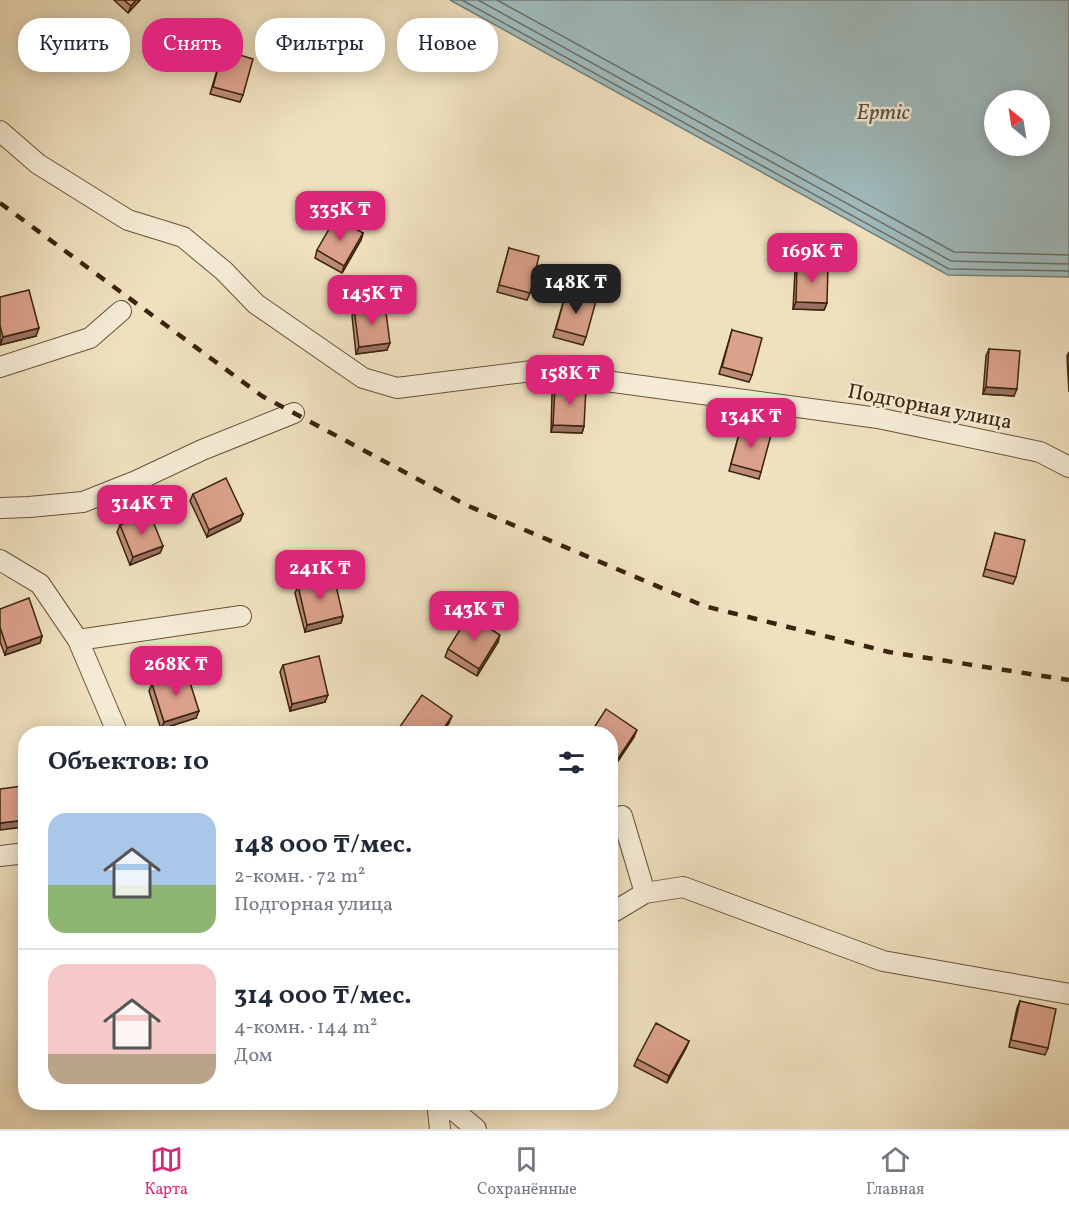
<!DOCTYPE html>
<html lang="ru">
<head>
<meta charset="utf-8">
<style>
	:root { --surface:#fff; --page:#f2f2f3; --text:#1f2937; --muted:#747a83; --line:#e0e1e3; --accent:#db2777 }
	body { margin:0; font-family:Vollkorn,serif; background:var(--page); color:var(--text); height:100vh; display:flex; flex-direction:column; font-size:22px; white-space:nowrap }
	* { box-sizing:border-box; margin:0 }
	p { font-size:20px; color:var(--muted) }
	.icon { flex:none; width:33px; height:33px; fill:none; stroke:currentColor; stroke-width:2; stroke-linecap:round; stroke-linejoin:round }
	.map { position:relative; flex:1; overflow:hidden }
	.side { position:absolute; left:18px; top:726px; width:600px; height:384px; display:flex; flex-direction:column; background:var(--surface); border-radius:24px; box-shadow:0 3px 15px #0003 }
	.side>* { flex:none }
	.top-card { position:absolute; left:18px; top:18px; width:600px; height:54px; display:flex; gap:12px }
	.needle { width:39px; rotate:330deg }
	.buttons { position:absolute; left:984px; top:90px; display:grid; gap:12px }
	.buttons a { display:grid; place-items:center; width:66px; height:66px; border-radius:50%; background:var(--surface); box-shadow:0 3px 15px #0003; font-size:30px }
	.price { position:absolute; translate:-50% -51px; padding:0 14px; border-radius:12px; background:var(--accent); color:#fff; font-size:20px; line-height:39px; filter:drop-shadow(0 2px 3px #0008) }
	.price::after { content:''; position:absolute; left:50%; top:36px; width:18px; height:14px; margin-left:-9px; background:inherit; clip-path:polygon(0 0,100% 0,50% 100%) }
	.price.active { background:#222; color:#fff }
	ul { padding:0; list-style:none }
	li { display:flex; align-items:center; gap:18px; height:150px; padding:0 30px }
	li+li { border-top:2px solid var(--line) }
	li span { display:grid; place-items:center; flex:none; width:168px; height:120px; border-radius:18px; color:#555 }
	li>.icon { margin-inline-start:auto }
	span .icon { width:72px; height:72px; fill:#fffc; stroke-width:1 }
	li b { font-size:26px }
	h2 { display:flex; justify-content:space-between; align-items:center; height:72px; padding:0 30px; font-size:26px }
	.tag { padding:0 21px; border-radius:24px; background:var(--surface); box-shadow:0 3px 15px #0003; font-size:21px; line-height:54px }
	.tag.active { background:var(--accent); color:#fff }
	.tabs { display:flex; justify-content:space-around; align-items:center; height:84px; border-top:2px solid var(--line); background:var(--surface); font-size:16px; color:var(--muted) }
	.tabs a { display:grid; justify-items:center; gap:3px }
	.tabs .active { color:var(--accent) }
	.map>svg:first-child { display:block }
</style>
</head>
<body>
<div class="map">
<svg width="1069" height="1129" viewBox="0 0 1069 1129">
	<rect width="100%" height="100%" fill="#efe0be"/>
	<filter id="stains"><feTurbulence type="fractalNoise" baseFrequency=".00333" numOctaves="4"/><feColorMatrix values="0 0 0 0 .2 0 0 0 0 .09 0 0 0 0 .02 0 0 0 .5 -.17"/></filter>
	<radialGradient id="worn" r=".72"><stop offset=".6" stop-color="#630" stop-opacity="0"/><stop offset="1" stop-color="#630" stop-opacity=".3"/></radialGradient>
	<path fill="#9fbabc" stroke="#777e76" stroke-width="1.5" fill-rule="evenodd" d="M450,0H1069V277L948,275ZM994,100H1040V146H994Z"/>
	<g fill="none" stroke-linecap="round" stroke-linejoin="round">
		<path stroke="#6d6f65" stroke-width="1.5" d="M462,0L949,269L1069,271
			M478,0L951,261L1069,264
			M497,0L954,252L1069,255"/>
		<defs>
			<path id="minor" d="M0,131L38,164L128,220L183,237L224,271L256,304L363,378L397,388L532,371L878,418L1040,452L1069,467
				M0,367L90,338L121,311
				M0,508L29,507L83,502L136,481L202,450L294,413
				M0,560L40,584L78,640L118,734
				M78,640L241,616
				M622,816L645,893
				M0,856L26,853
				M610,914L645,893L683,887L883,961L1069,994
				M437,1102L440,1129
				M444,1102L476,1129"/>
		</defs>
		<use href="#minor" stroke="#68533a" stroke-width="22"/>
		<use href="#minor" stroke="#f5ebd5" stroke-width="20"/>
		<path stroke="#3b240e" stroke-width="4.5" stroke-dasharray="10 10" stroke-linecap="butt" d="M0,203L262,396L466,505L704,606L889,652L1069,680"/>
	</g>
	<path fill="#bc8a77" stroke="#3b240e" stroke-width="1.5" d="M114,0H140L128,13Z
		M223,50L243,95L240,102L210,94Z
		M363,233L361,240L342,273L315,258L317,250Z
		M509,248L530,293L527,300L497,292Z
		M797,264L827,303L824,310L793,309L795,271Z
		M566,293L586,337L583,345L553,337Z
		M0,297L36,336L0,345Z
		M354,309L387,350L356,354L352,316Z
		M732,330L752,375L749,382L719,374Z
		M989,349L1014,396L983,394L986,356Z
		M1069,352V392L1067,356Z
		M555,387L584,426L582,433L551,432L552,394Z
		M741,427L761,472L759,479L729,471Z
		M193,494L243,514L240,521L207,537L190,501Z
		M120,525L163,546L160,553L130,565L117,532Z
		M995,533L1016,577L1013,584L983,576Z
		M298,586L343,616L341,623L305,632L295,593Z
		M0,609L42,636L40,643L5,655L0,642Z
		M498,642L477,676L445,657L448,649Z
		M283,665L325,702L290,711L280,672Z
		M152,684L196,718L161,729L149,691Z
		M449,723L442,734H397L399,728Z
		M610,734L634,737L612,770L610,769Z
		M1020,1001L1048,1048L1045,1055L1009,1047L1017,1008Z
		M689,1041L686,1048L667,1083L634,1066L637,1059Z"/>
	<path fill="#997161" stroke="#3b240e" stroke-width="1.5" d="M136,0H140L128,13L131,6Z
		M363,233L361,240L342,273L344,266Z
		M796,302L827,303L824,310L793,309Z
		M39,328L36,336L0,345L3,337Z
		M390,343L387,350L356,354L359,347Z
		M986,387L1017,389L1014,396L983,394Z
		M553,425L584,426L582,433L551,432Z
		M243,514L240,521L207,537L209,530Z
		M163,546L160,553L130,565L133,557Z
		M343,616L341,623L305,632L307,625Z
		M500,635L498,642L477,676L479,669Z
		M42,636L40,643L5,655L7,648Z
		M328,695L325,702L290,711L292,704Z
		M199,711L196,718L161,729L164,722Z
		M452,716L449,723L442,734H440Z
		M637,730L634,737L612,770L615,763Z
		M26,820L24,827L0,830V823Z
		M689,1041L686,1048L667,1083L669,1076Z"/>
	<path fill="#dba18a" stroke="#3b240e" stroke-width="1.5" d="M124,0H136L131,6Z
		M223,50L253,59L243,95L213,87Z
		M336,217L363,233L344,266L317,250Z
		M509,248L539,256L530,293L499,285Z
		M797,264L828,265L827,303L796,302Z
		M29,290L39,328L3,337L0,326V297Z
		M566,293L596,301L586,337L556,329Z
		M385,305L390,343L359,347L354,309Z
		M732,330L762,338L752,375L722,367Z
		M989,349L1020,351L1017,389L986,387Z
		M555,387L586,388L584,426L553,425Z
		M741,427L771,435L761,472L731,464Z
		M226,478L243,514L209,530L193,494Z
		M150,514L163,546L133,557L120,525Z
		M995,533L1025,540L1016,577L985,569Z
		M334,577L343,616L307,625L298,586Z
		M29,598L42,636L7,648L0,627V609Z
		M469,615L500,635L479,669L448,649Z
		M319,656L328,695L292,704L283,665Z
		M187,673L199,711L164,722L152,684Z
		M422,695L452,716L440,734H407L399,728Z
		M606,709L637,730L615,763L610,760V734H590Z
		M22,786L26,820L0,823V789Z
		M610,974L616,976L610,991Z
		M1020,1001L1056,1009L1048,1048L1011,1040Z
		M656,1023L689,1041L669,1076L637,1059Z"/>
	<g text-anchor="middle" stroke-width="5" stroke-linejoin="round" paint-order="stroke">
		<g font-size="21" fill="#3b240e" stroke="#f5ebd5">
			<text transform="translate(930 406) rotate(11)" y="7">Подгорная улица</text>
		</g>
		<g font-size="22" font-style="italic" fill="#595142" stroke="#f5ebd5">
			<text x="883" y="119">Ертіс</text>
		</g>
	</g>
	<rect width="100%" height="100%" filter="url(#stains)"/>
	<rect width="100%" height="100%" fill="url(#worn)"/>
</svg>
<div class="buttons">
<a><svg class="needle" viewBox="-14 -14 28 28"><path d="M0-13l5 13h-10z" fill="#e53935"/><path d="M0 13l5-13h-10z" fill="#747a83"/></svg></a>
</div>
<b class="price" style="left:340px;top:242px">335K ₸</b>
<b class="price" style="left:812px;top:284px">169K ₸</b>
<b class="price active" style="left:576px;top:315px">148K ₸</b>
<b class="price" style="left:372px;top:326px">145K ₸</b>
<b class="price" style="left:570px;top:406px">158K ₸</b>
<b class="price" style="left:751px;top:449px">134K ₸</b>
<b class="price" style="left:142px;top:536px">314K ₸</b>
<b class="price" style="left:320px;top:601px">241K ₸</b>
<b class="price" style="left:474px;top:642px">143K ₸</b>
<b class="price" style="left:176px;top:697px">268K ₸</b>
<div class="top-card">
<a class="tag">Купить</a>
<a class="tag active">Снять</a>
<a class="tag">Фильтры</a>
<a class="tag">Новое</a>
</div>
<section class="side">
<h2>Объектов: 10<svg class="icon" aria-label="filters" viewBox="0 0 24 24"><path d="M4 7h16M4 17h16"/><circle cx="9" cy="7" r="2"/><circle cx="15" cy="17" r="2"/></svg></h2>
<ul>
<li><span style="background:linear-gradient(#a9c7e8 60%,#8fb573 0)"><svg class="icon" aria-label="home" viewBox="0 0 24 24"><path d="M3 11l9-7 9 7M6 9v11h12V9"/></svg></span><div><b>148 000 ₸/мес.</b><p>2-комн. · 72 m²</p><p>Подгорная улица</p></div></li>
<li><span style="background:linear-gradient(#f6c9c9 75%,#b9a48a 0)"><svg class="icon" aria-label="home" viewBox="0 0 24 24"><path d="M3 11l9-7 9 7M6 9v11h12V9"/></svg></span><div><b>314 000 ₸/мес.</b><p>4-комн. · 144 m²</p><p>Дом</p></div></li>
</ul>
</section>
</div>
<nav class="tabs">
<a class="active"><svg class="icon" aria-label="map" viewBox="0 0 24 24"><path d="M3 6l6-2 6 2 6-2v14l-6 2-6-2-6 2zM9 4v14M15 6v14"/></svg>Карта</a>
<a><svg class="icon" aria-label="saved" viewBox="0 0 24 24"><path d="M7 4h10v16l-5-4-5 4z"/></svg>Сохранённые</a>
<a><svg class="icon" aria-label="home" viewBox="0 0 24 24"><path d="M3 11l9-7 9 7M6 9v11h12V9"/></svg>Главная</a>
</nav>
</body>
</html>
